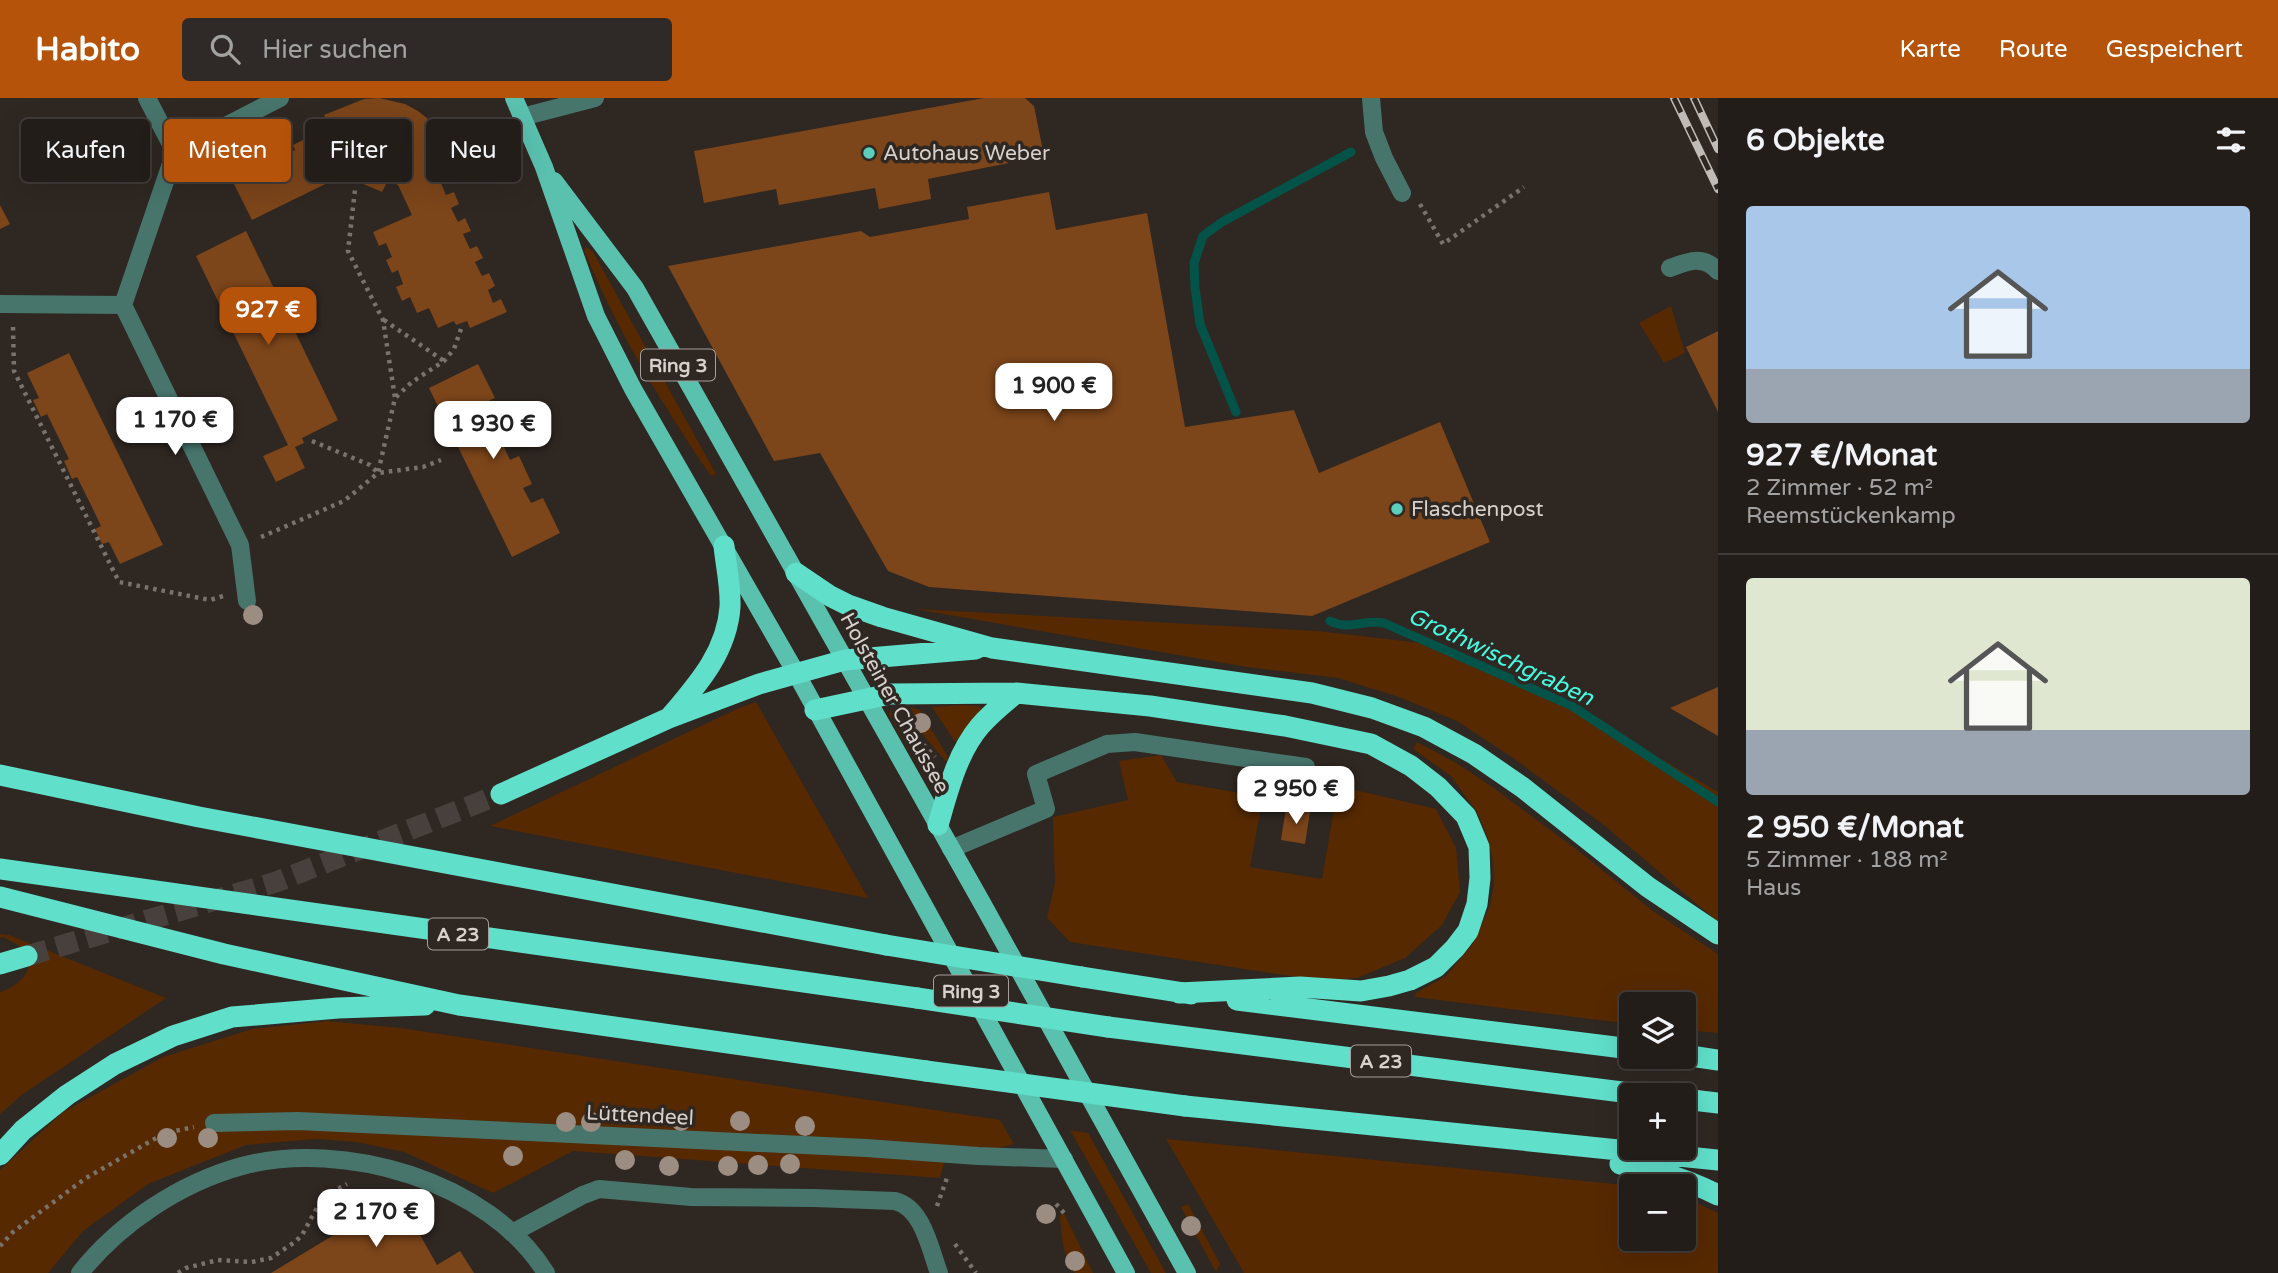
<!DOCTYPE html>
<html lang="de">
<head>
<meta charset="utf-8">
<style>
	:root { --surface:#231d1a; --page:#2f2a27; --text:#f1f3f6; --muted:#a3a2a2; --line:#403b39; --accent:#b45309 }
	body { margin:0; font-family:"Varela Round",sans-serif; background:var(--page); color:var(--text); height:100vh; display:flex; flex-direction:column; font-size:26px; white-space:nowrap }
	* { box-sizing:border-box; margin:0 }
	p { font-size:23px; color:var(--muted) }
	.icon { flex:none; width:38px; height:38px; fill:none; stroke:currentColor; stroke-width:2; stroke-linecap:round; stroke-linejoin:round }
	.map { position:relative; flex:1; overflow:hidden }
	.sheet { display:flex; flex-direction:column; background:var(--surface); width:560px }
	.sheet>* { flex:none }
	.banner { position:absolute; left:21px; top:21px; width:665px; height:63px; display:flex; gap:14px }
	.controls { position:absolute; left:1619px; top:894px; display:grid; gap:14px }
	.controls a { display:grid; place-items:center; width:77px; height:77px; border-radius:7px; background:var(--surface); box-shadow:0 7px 28px #0002,0 0 0 2px var(--line); font-size:35px }
	.price { position:absolute; translate:-50% -60px; padding:0 16px; border-radius:14px; background:#fff; color:#222; font-size:23px; line-height:46px; filter:drop-shadow(0 2px 4px #0008) }
	.price::after { content:''; position:absolute; left:50%; top:42px; width:21px; height:16px; margin-left:-10px; background:inherit; clip-path:polygon(0 0,100% 0,50% 100%) }
	.price.active { background:var(--accent); color:#fff }
	ul { padding:0; list-style:none }
	li { display:grid; align-content:center; gap:14px; height:371px; padding:0 28px }
	li+li { border-top:2px solid var(--line) }
	li span { display:grid; place-items:center; height:217px; border-radius:7px; color:#555 }
	li>.icon { margin-inline-start:auto }
	span .icon { width:126px; height:126px; fill:#fffc; stroke-width:1 }
	li b { font-size:30px }
	h2 { display:flex; justify-content:space-between; align-items:center; height:84px; padding:0 28px; font-size:30px }
	.tag { padding:0 24px; border-radius:7px; background:var(--surface); box-shadow:0 7px 28px #0002,0 0 0 2px var(--line); font-size:24px; line-height:63px }
	.tag.active { background:var(--accent); color:#fff }
	header { display:flex; align-items:center; gap:42px; box-sizing:border-box; height:98px; padding:0 35px; background:var(--accent); color:#fff }
	header strong { font-size:33px }
	nav { display:flex; gap:38px; margin-inline-start:auto; font-size:24px }
	.search { width:490px; height:63px; background:var(--page); display:flex; align-items:center; gap:18px; box-sizing:border-box; padding:0 24px; border-radius:7px; color:var(--muted); font-size:26px }
	main { display:flex; flex:1; min-height:0 }
	.map>svg:first-child { display:block }
</style>
</head>
<body>
<header>
<strong>Habito</strong>
<div class="search"><svg class="icon" aria-label="search" viewBox="0 0 24 24"><circle cx="10" cy="10" r="6"/><path d="M15 15l6 6"/></svg>Hier suchen</div>
<nav><a>Karte</a><a>Route</a><a>Gespeichert</a></nav>
</header>
<main>
<div class="map">
<svg width="1718" height="1175" viewBox="0 0 1718 1175">
	<rect width="100%" height="100%" fill="#2f2722"/>
	<path fill="#562901" d="M587,149L593,154L609,183L716,376L711,378C662,306 617,233 584,152Z
		M1671,208L1685,255L1664,265L1639,225Z
		M915,511L1318,533L1438,547L1537,589L1718,694V824L1605,728L1516,662L1457,623L1399,599L1338,580L1247,569Z
		M756,604L868,800L490,728L739,610Z
		M962,607L980,608L981,612L955,644L932,609Z
		M909,609L920,612L948,659L947,664C931,648 917,629 905,610Z
		M890,612C901,619 905,634 912,644C921,656 934,665 944,677L936,698L890,619Z
		M1417,644L1458,666L1495,691L1576,751L1653,813L1718,856V935L1684,932V906H1631V926L1415,899L1416,895L1446,878L1472,847L1490,808L1494,785L1493,762L1487,738L1477,714L1451,678L1413,651Z
		M1161,657L1177,684L1263,699L1250,769L1322,781L1338,688L1436,711L1456,750L1460,794L1442,827L1405,860L1357,880L1316,882L1070,844L1047,820L1055,785L1053,719L1128,702L1119,663Z
		M0,836L9,837L166,900L23,996L0,1016V894C20,888 43,866 19,848C14,844 8,842 3,839L0,840Z
		M327,923L401,930L1000,1022L1014,1046L996,1051H955L944,1065L940,1080L573,1053L493,1095L404,1054L356,1044L316,1041L246,1047L148,1086L83,1133L48,1175H0V1072L63,1014L163,959L252,931Z
		M1070,1032L1088,1035L1166,1175H1151Z
		M1166,1041L1635,1088H1631V1141H1684V1099L1718,1115V1175H1244Z
		M1188,1106L1220,1166L1216,1174L1181,1109Z
		M1062,1115H1064L1093,1175H1075C1062,1154 1062,1142 1060,1118Z"/>
	<g fill="none" stroke-linecap="round" stroke-linejoin="round">
		<path stroke="#045349" stroke-width="9" d="M1236,314L1200,226L1195,190L1194,165L1203,138L1222,124L1351,54
			M1330,523C1350,533 1363,521 1384,525L1572,608L1718,704"/>
	</g>
	<path fill="#7c451a" d="M379,0L405,6L418,13L432,24L441,37L445,45L428,52L434,72L442,68L447,80L440,83L446,97L454,94L459,106L451,110L458,124L465,120L471,133L463,136L470,151L477,148L483,160L475,164L482,178L489,175L495,188L488,192L493,205L501,201L507,214L470,230L467,223L456,227L454,223L438,230L429,210L417,215L410,199L402,203L396,189L403,186L398,172L392,175L386,162L392,159L386,145L379,148L373,134L412,117L398,87L388,82L382,94L361,85L366,72L360,69L252,122L230,78L251,68L253,73L268,65L266,60L277,55L280,60L295,52L293,47L303,42L306,47L321,39L319,34L330,29L324,17L364,1Z
		M984,0H1025L1034,8L1044,58L928,81L931,101L879,111L875,90L779,107L776,91L704,105L694,53Z
		M1049,94L1056,132L1147,115L1185,329L1294,312L1319,375L1440,324L1490,444L1312,518L929,489L888,473L820,355L774,363L668,168L861,133L870,139L969,121L967,109Z
		M0,107L10,126L0,131Z
		M246,133L338,322L302,340L304,345L295,349L305,370L276,384L263,358L288,347L196,158Z
		M1718,233V314L1686,249Z
		M69,255L163,447L120,466L109,444L102,446L95,431L101,428L90,405L77,379L72,381L64,363L69,361L47,316L41,319L33,302L39,300L27,275Z
		M478,266L495,300L484,305L491,319L499,316L512,343L503,347L510,362L519,358L532,386L523,390L531,405L543,400L560,435L512,459L429,290Z
		M1718,589V638L1670,610Z
		M1286,710L1310,714L1305,746L1281,742Z
		M398,1098L437,1167L460,1153L474,1175H271Z"/>
	<g fill="none" stroke-linecap="round" stroke-linejoin="round">
		<path stroke="#48403c" stroke-width="21" stroke-dasharray="21 10" stroke-linecap="butt" d="M27,858L276,784L501,696"/>
		<path stroke="#79726d" stroke-width="4.5" stroke-dasharray="3.5 5" stroke-linecap="butt" d="M1420,106L1443,146L1524,89
			M384,222L444,263
			M13,229L14,273L119,484L210,502L223,498
			M396,299L412,284L444,263L454,251L461,231
			M312,343L370,367L378,375L423,369L441,362
			M261,439L344,403L378,375L395,300L383,222L348,153L355,92
			M917,640L935,659
			M323,1099L343,1133
			M1056,1106L1064,1115
			M937,1108L948,1077
			M955,1146L976,1175
			M0,1148L13,1134L86,1080L165,1035L194,1029
			M178,1175L186,1170L218,1162L252,1164L271,1160L295,1144L302,1137L323,1099L347,1086"/>
		<path stroke="#47756c" stroke-width="18" d="M147,0L175,54L280,0
			M1371,0L1374,34L1384,60L1402,95
			M522,19L595,0
			M175,54L123,207L240,447L247,503
			M1670,170C1688,163 1703,157 1718,173
			M0,206L123,207
			M951,751L1046,711L1036,676L1107,646L1135,644L1306,669L1301,699
			M214,1025L298,1023L866,1050L978,1058L1064,1061
			M512,1135L583,1097L599,1091L691,1099L814,1100L895,1103C923,1110 930,1151 939,1175
			M80,1175C120,1125 180,1085 242,1068C343,1041 489,1083 546,1175"/>
		<path stroke="#5ac1af" stroke-width="18" d="M514,0L544,69L596,218L633,291L796,575L1126,1175
			M554,83L635,190L982,805L1187,1175"/>
		<path stroke="#60dfca" stroke-width="21" d="M796,475L830,498L848,507L882,519L992,550L1312,595L1372,610L1424,629L1474,656L1522,689L1648,789L1718,836
			M815,612L890,596L1016,595L1150,608L1285,628L1371,646L1411,668L1438,689L1466,718L1479,749L1480,780L1477,806L1468,833L1455,850L1436,869L1410,882L1389,888L1361,893L1300,889L1179,895
			M671,618C699,585 727,553 730,509C731,489 726,468 724,448
			M0,677L199,719L886,847
			M501,696L669,620L759,586L845,562L976,551
			M938,727C948,693 957,655 980,628C991,615 1004,605 1016,595
			M0,771L917,900
			M0,799L224,856L459,907L926,973
			M0,866L27,858
			M1082,879L1191,896
			M1237,902L1631,951
			M1108,929L1654,998
			M1684,957L1718,962
			M1684,1001L1718,1005
			M1185,1008L1718,1062
			M0,1057L23,1032L67,997L115,966L173,938L232,919L338,910L425,907
			M1620,1066C1655,1071 1686,1081 1718,1097"/>
		<defs>
			<path id="rail" d="M1674,0L1718,91
				M1694,0L1718,51"/>
		</defs>
		<use href="#rail" stroke="#c1bbb7" stroke-width="8"/>
		<use href="#rail" stroke="#2f2722" stroke-width="5" stroke-dasharray="16" stroke-linecap="butt"/>
		<path stroke="#60dfca" stroke-width="21" d="M886,847L1082,879
			M917,900L1108,929
			M926,973L1185,1008"/>
	</g>
	<g fill="#9c8d83">
		<circle cx="253" cy="517" r="10"/>
		<circle cx="921" cy="625" r="10"/>
		<circle cx="681" cy="1023" r="10"/>
		<circle cx="740" cy="1023" r="10"/>
		<circle cx="566" cy="1024" r="10"/>
		<circle cx="591" cy="1024" r="10"/>
		<circle cx="805" cy="1028" r="10"/>
		<circle cx="167" cy="1040" r="10"/>
		<circle cx="208" cy="1040" r="10"/>
		<circle cx="513" cy="1058" r="10"/>
		<circle cx="625" cy="1062" r="10"/>
		<circle cx="790" cy="1066" r="10"/>
		<circle cx="758" cy="1067" r="10"/>
		<circle cx="669" cy="1068" r="10"/>
		<circle cx="728" cy="1068" r="10"/>
		<circle cx="1046" cy="1116" r="10"/>
		<circle cx="1191" cy="1128" r="10"/>
		<circle cx="1075" cy="1163" r="10"/>
	</g>
	<g fill="#5ccebb" stroke="#2f2722" stroke-width="2.5">
		<circle cx="869" cy="55" r="7"/>
		<circle cx="1397" cy="411" r="7"/>
	</g>
	<g text-anchor="middle" stroke-width="7" stroke-linejoin="round" paint-order="stroke">
		<g fill="#2f2722" stroke="#a59e9a" stroke-width="2">
			<rect x="641" y="251.5" width="74" height="31" rx="5"/>
			<rect x="428" y="820.5" width="60" height="31" rx="5"/>
			<rect x="934" y="877.5" width="74" height="31" rx="5"/>
			<rect x="1351" y="947.5" width="60" height="31" rx="5"/>
		</g>
		<g font-size="19" font-weight="bold" fill="#d7d1ce">
			<text x="678" y="274">Ring 3</text>
			<text x="458" y="843">A 23</text>
			<text x="971" y="900">Ring 3</text>
			<text x="1381" y="970">A 23</text>
		</g>
		<g font-size="21" fill="#d7d1ce" stroke="#2f2722" text-anchor="start">
			<text x="883" y="62">Autohaus Weber</text>
			<text x="1411" y="418">Flaschenpost</text>
		</g>
		<g font-size="21" fill="#d7d1ce" stroke="#2f2722">
			<text transform="translate(895 605) rotate(61)" y="7">Holsteiner Chaussee</text>
			<text transform="translate(640 1017) rotate(3)" y="7">Lüttendeel</text>
		</g>
		<g font-size="23" font-style="italic" fill="#44fbe0" stroke="#2f2722">
			<text transform="translate(1501 558) rotate(25)" y="8">Grothwischgraben</text>
		</g>
	</g>
</svg>
<div class="controls">
<a><svg class="icon" aria-label="layers" viewBox="0 0 24 24"><path d="M12 4l9 5-9 5-9-5zM3 14l9 5 9-5"/></svg></a>
<a>+</a>
<a>−</a>
</div>
<b class="price active" style="left:268px;top:249px">927 €</b>
<b class="price" style="left:1054px;top:325px">1 900 €</b>
<b class="price" style="left:175px;top:359px">1 170 €</b>
<b class="price" style="left:493px;top:363px">1 930 €</b>
<b class="price" style="left:1296px;top:728px">2 950 €</b>
<b class="price" style="left:376px;top:1151px">2 170 €</b>
<div class="banner">
<a class="tag">Kaufen</a>
<a class="tag active">Mieten</a>
<a class="tag">Filter</a>
<a class="tag">Neu</a>
</div>
</div>
<section class="sheet">
<h2>6 Objekte<svg class="icon" aria-label="filters" viewBox="0 0 24 24"><path d="M4 7h16M4 17h16"/><circle cx="9" cy="7" r="2"/><circle cx="15" cy="17" r="2"/></svg></h2>
<ul>
<li><span style="background:linear-gradient(#a9c7e8 75%,#9aa5b1 0)"><svg class="icon" aria-label="home" viewBox="0 0 24 24"><path d="M3 11l9-7 9 7M6 9v11h12V9"/></svg></span><div><b>927 €/Monat</b><p>2 Zimmer · 52 m²</p><p>Reemstückenkamp</p></div></li>
<li><span style="background:linear-gradient(#dfe7d0 70%,#9aa5b1 0)"><svg class="icon" aria-label="home" viewBox="0 0 24 24"><path d="M3 11l9-7 9 7M6 9v11h12V9"/></svg></span><div><b>2 950 €/Monat</b><p>5 Zimmer · 188 m²</p><p>Haus</p></div></li>
</ul>
</section>
</main>
</body>
</html>
